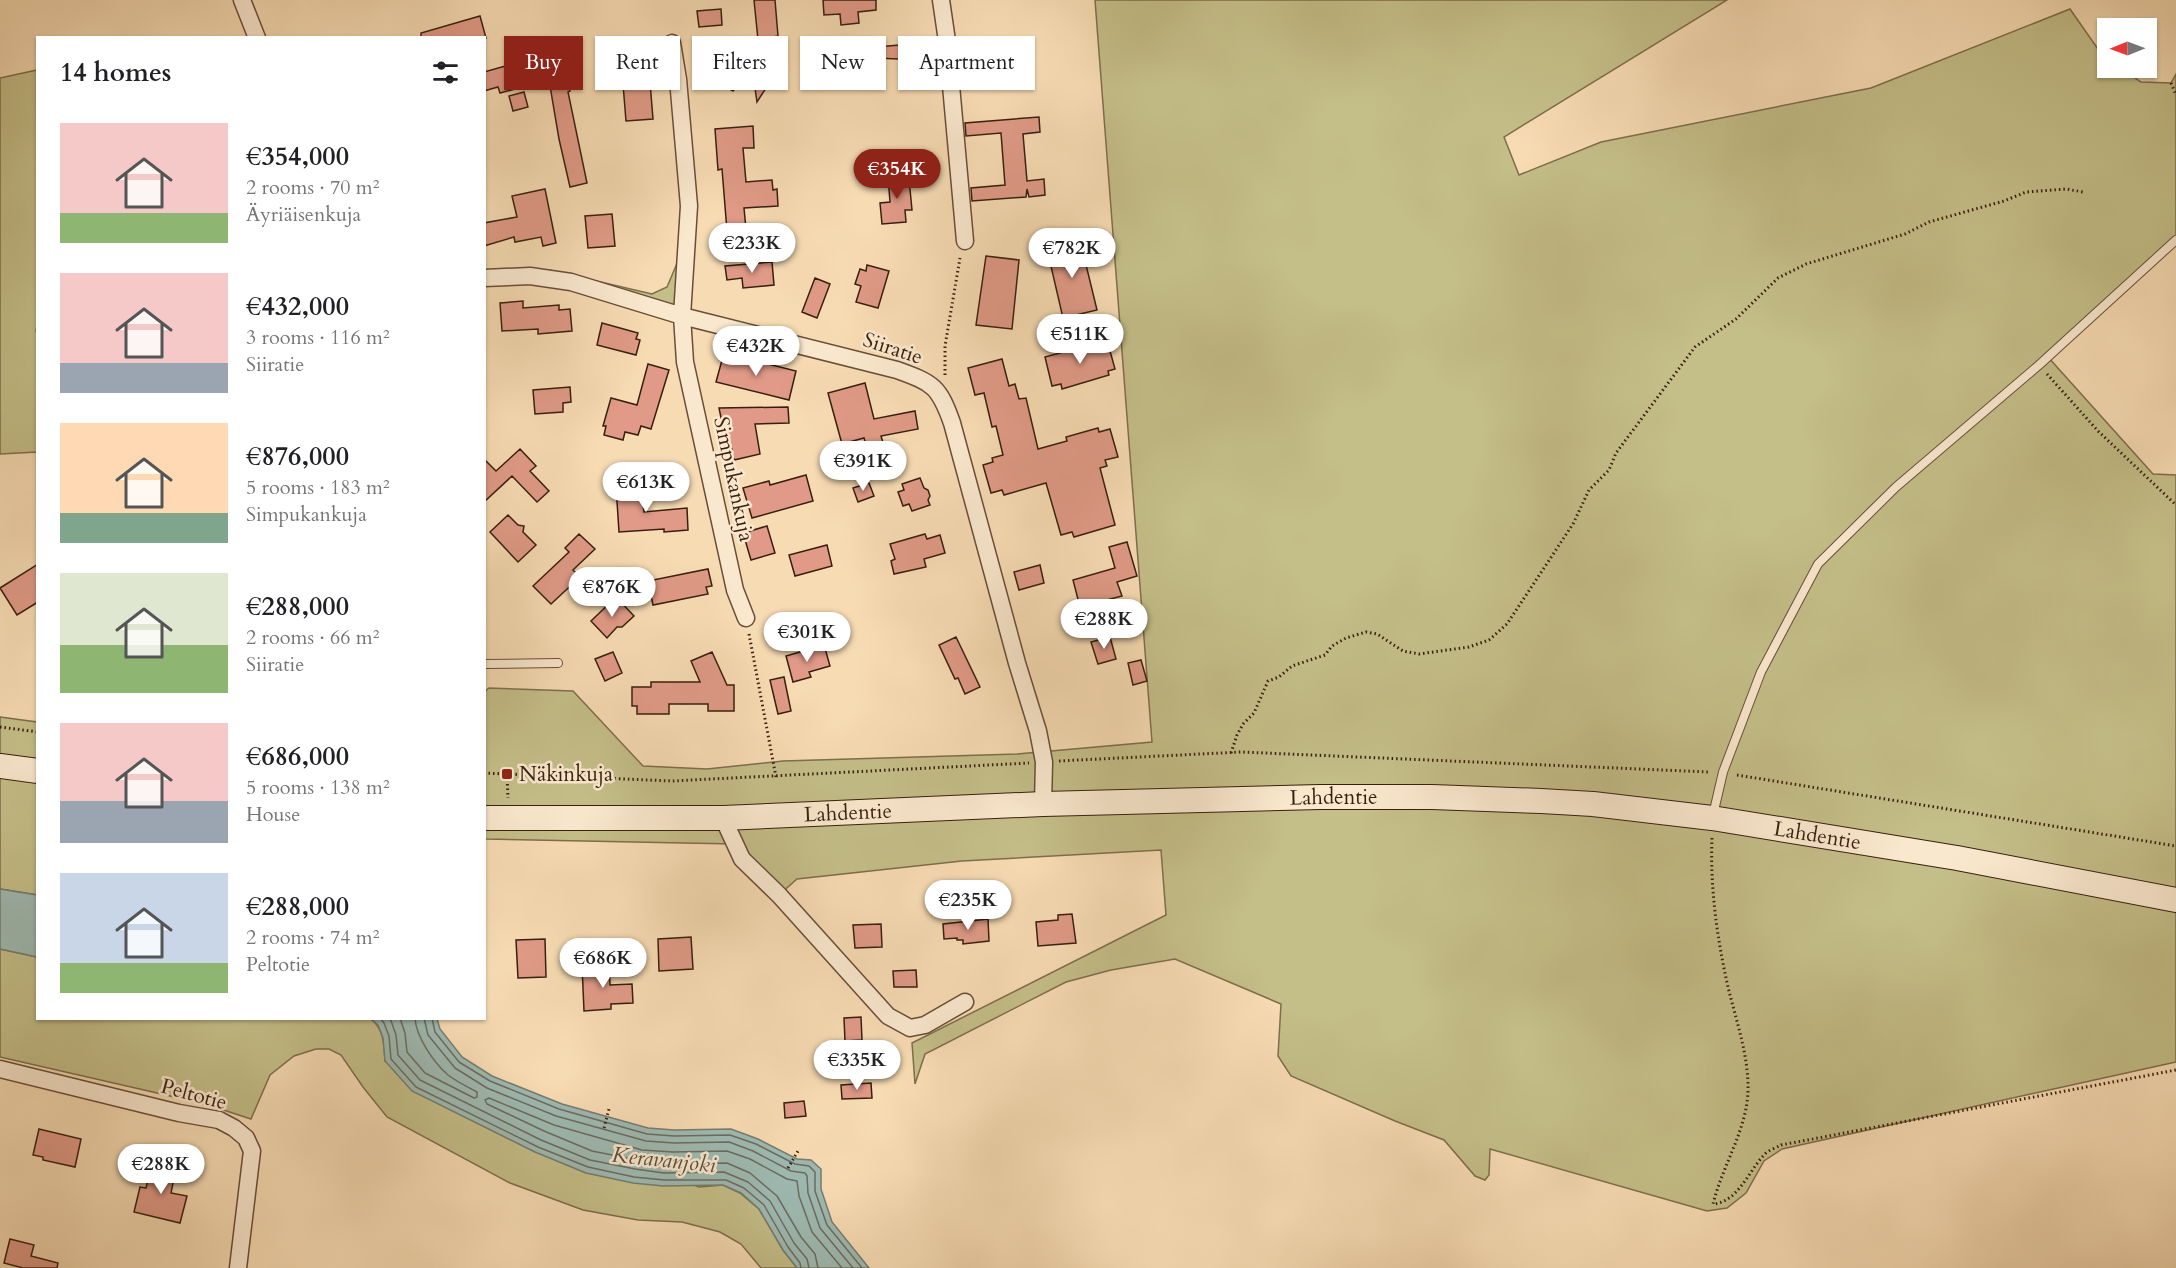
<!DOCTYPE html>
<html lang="en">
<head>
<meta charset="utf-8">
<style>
	:root { --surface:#fff; --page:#f6f6f6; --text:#202124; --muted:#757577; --accent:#8f2418 }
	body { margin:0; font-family:Cardo,serif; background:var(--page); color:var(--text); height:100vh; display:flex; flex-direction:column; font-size:22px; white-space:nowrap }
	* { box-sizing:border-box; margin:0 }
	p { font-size:20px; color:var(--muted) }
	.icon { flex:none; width:33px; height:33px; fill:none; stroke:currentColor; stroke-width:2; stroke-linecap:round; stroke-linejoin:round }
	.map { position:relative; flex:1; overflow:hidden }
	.drawer { position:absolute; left:36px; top:36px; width:450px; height:984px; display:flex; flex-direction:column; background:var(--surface); border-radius:0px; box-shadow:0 2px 4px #0004 }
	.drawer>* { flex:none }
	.hud { position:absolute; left:504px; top:36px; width:570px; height:54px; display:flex; gap:12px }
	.needle { width:39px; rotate:269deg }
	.buttons { position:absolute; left:2097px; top:18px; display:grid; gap:12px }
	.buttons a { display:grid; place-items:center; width:60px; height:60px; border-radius:0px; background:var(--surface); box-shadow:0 2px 4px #0004; font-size:30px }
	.price { position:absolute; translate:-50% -51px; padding:0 14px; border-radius:21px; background:#fff; color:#222; font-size:20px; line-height:39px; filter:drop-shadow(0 2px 3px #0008) }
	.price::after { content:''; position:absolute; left:50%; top:36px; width:18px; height:14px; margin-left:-9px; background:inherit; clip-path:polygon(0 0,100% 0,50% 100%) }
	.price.active { background:var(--accent); color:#fff }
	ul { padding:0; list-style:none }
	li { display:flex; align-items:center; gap:18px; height:150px; padding:0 24px }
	li span { display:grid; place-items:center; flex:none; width:168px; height:120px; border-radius:0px; color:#555 }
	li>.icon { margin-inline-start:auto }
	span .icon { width:72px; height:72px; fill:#fffc; stroke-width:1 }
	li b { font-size:26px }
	h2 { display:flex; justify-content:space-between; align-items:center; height:72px; padding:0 24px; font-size:26px }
	.chip { padding:0 21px; border-radius:0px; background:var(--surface); box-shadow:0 2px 4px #0004; font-size:21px; line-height:54px }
	.chip.active { background:var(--accent); color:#fff }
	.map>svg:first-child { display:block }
</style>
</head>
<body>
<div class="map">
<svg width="2176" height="1268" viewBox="0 0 2176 1268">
	<rect width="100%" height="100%" fill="#f7dbb3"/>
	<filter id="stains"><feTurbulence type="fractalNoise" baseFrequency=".00333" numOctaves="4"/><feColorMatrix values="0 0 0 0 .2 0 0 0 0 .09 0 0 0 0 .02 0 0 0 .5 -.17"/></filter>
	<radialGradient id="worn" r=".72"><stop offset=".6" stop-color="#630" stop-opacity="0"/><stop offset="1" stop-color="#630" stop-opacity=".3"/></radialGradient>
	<path fill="#c4be88" stroke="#7e6e4c" stroke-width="1.5" d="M1095,0H1727L1504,137L1519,175L1601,142L1871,88L2070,9L2100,52L2107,58L2108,68H2121L2141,82L2171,83L2176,74V240L2048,357L2153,474L2176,475V1062L1782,1149L1764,1161L1746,1193L1727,1208L1707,1211L1490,1149L1489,1175L1485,1180L1475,1176L1444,1140L1395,1121L1291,1076L1278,1056L1281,1004L1175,959L1111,970L1066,982L925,1054L915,1084L912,1043L1166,915L1161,850L962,861L797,879L779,895L734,844L485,839L484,692L489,688L573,691L643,766L707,769L783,761L1017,754L1152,742Z
		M37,70L38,326L36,330L38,339L37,452L0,454V78Z
		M681,254L682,316L572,282L549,270L652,294L667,287Z
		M0,717L37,722V895L0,889Z
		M0,949L37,957L38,1018L371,1019C384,1030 384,1044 385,1061L699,1187L723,1185L740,1193L759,1209L783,1250L797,1268H761L741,1244L720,1232L682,1222L638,1220L583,1210L510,1183L387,1117L363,1087L341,1055L329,1049H316L294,1056L270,1075L251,1119L205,1104L0,1057Z"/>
	<path fill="#9ebab2" stroke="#757c71" stroke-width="1.5" d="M0,889L37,895V957L0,949Z
		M371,1019H437L440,1029L462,1057L492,1076L562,1104L648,1128L674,1130L731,1129L758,1139L797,1159L811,1160L821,1169V1189L832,1222L869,1268H797L783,1250L759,1209L741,1193L723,1185L663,1186L633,1183L586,1173L535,1152L412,1091L385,1061L383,1038L378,1025Z"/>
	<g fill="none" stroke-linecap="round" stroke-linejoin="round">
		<path stroke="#6b6c60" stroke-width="1.5" d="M380,1018L384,1023L389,1036L391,1059L416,1087L538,1147L588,1167L634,1177L664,1180H726L744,1188L764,1205L788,1247L800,1263L801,1268
			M390,1018L396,1035L398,1055L420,1080L541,1140L590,1160L635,1169L664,1173L724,1172L748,1182L770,1201L794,1243L807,1259L809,1268
			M400,1018L405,1033L407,1052L425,1073L474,1098L477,1097V1092C468,1087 457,1082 448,1075C434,1063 416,1037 415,1018
			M424,1018L428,1035L455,1068L487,1088L556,1116L646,1141L674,1143L729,1142L753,1151L791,1171L805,1173L807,1176L808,1193L820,1228L853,1268
			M432,1018L435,1032L459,1062L490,1081L559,1109L647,1134L674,1136L730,1135L756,1144L795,1164L809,1166L815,1172V1191L827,1225L862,1268
			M818,1268L815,1254L801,1237L777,1196L750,1173L727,1163L665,1164L637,1160L592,1151L544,1131L487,1104L485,1100L489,1098L554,1125L642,1150L673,1152L727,1151L750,1159L787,1179L797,1181L799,1196L812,1232L842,1268"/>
	</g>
	<path fill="#e09a87" stroke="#381f0f" stroke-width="1.5" d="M754,0H775L778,36L772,37L777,87L766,88L757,102L752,68L733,91L728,88L717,89L715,65L760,60Z
		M823,0H876V10L858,12L859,23L841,25L840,14L824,15Z
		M721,9L722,25L699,27L697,11Z
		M480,16L486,38H421V33Z
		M1017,43L1019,65L996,67L997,72L983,73L981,46Z
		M900,45L918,46V60L877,58L879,85L860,87V82H855L852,49Z
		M565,64L570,91L568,92L587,183L570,187L559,139L547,68Z
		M509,65L515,89L500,93L498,87L484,91V72Z
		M650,82L653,119L626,121L623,84Z
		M524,92L528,107L513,111L509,96Z
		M1039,117L1040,132L1023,134L1027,181L1044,179L1045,195L1029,197L1027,189L1026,197L972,201L971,188L1005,185L1001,133L966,136L965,123Z
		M753,126L754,148H743L746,182L772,180L773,190L777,189L778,206L744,208L746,229L727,231L722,169L718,170L715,129Z
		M904,174V179H909L912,210H905L906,222L882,224L880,203L890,202L888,175Z
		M545,189L556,243L543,246L541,237L515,242L514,237L484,246V223L517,217L512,196Z
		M612,214L615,246L588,248L585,216Z
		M1080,240L1097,310L1063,318L1047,249Z
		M986,256L1019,260L1012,329L976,325Z
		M772,262L774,285L743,288L742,278L727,280L725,266Z
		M867,265L889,271L878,308L856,302L861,286L855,284L860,269L866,271Z
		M815,278L830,284L817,318L802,312Z
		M523,301V308L559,305V310L570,309L572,331L538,334V329L502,331L500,303Z
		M602,323L638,333L636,339L640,340L636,355L597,345Z
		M1107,340L1115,369L1108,371L1109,375L1062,389L1061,384L1052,386L1045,357Z
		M724,353L796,371L789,400L716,382Z
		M1002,359L1009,386L1015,384L1019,399L1026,398L1038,449L1067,441L1066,437L1098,428L1099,432L1110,429L1118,457L1105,460L1107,466L1100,468L1115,525L1074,537L1072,532L1061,535L1046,483L1004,495L1002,490L991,493L983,465L993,462L992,458L1003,455L996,426L992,427L984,393L975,395L968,368Z
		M648,364L669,370L651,429L641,426L638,435L625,432L623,440L604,435L606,426H603L611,398L637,405Z
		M865,383L874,419L915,411L918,429L881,436L889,462L872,467L864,438L842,444L828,393Z
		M570,387L571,402L563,403V412L535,414L533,390Z
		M788,407L789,423L755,424L760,454L734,460L731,446L727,447L719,408Z
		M520,449L536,466L530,471L549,491L537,502L512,476L484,502V459L496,471Z
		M806,475L813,501L752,518L743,488L769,481L770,485Z
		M920,478L924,488L928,490L930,496L928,500L930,505L912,511L909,504L903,506L898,492L904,490L902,484Z
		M869,483L874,496L858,502L853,488Z
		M640,484L644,512L687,508L688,530L664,532V529L619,532L616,486Z
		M508,515L518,525L524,526L523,532L536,545L518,562L490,532Z
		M767,526L775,553L751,560L743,533Z
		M579,534L595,549L573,570L580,577L551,604L533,586L569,552L565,548Z
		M925,534L927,539L940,535L945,553L924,559L926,567L894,574L891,561L895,559L890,544Z
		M1127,542L1137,576L1117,582L1122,596L1080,607L1073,580L1115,568L1109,547Z
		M827,545L832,566L795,576L789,555Z
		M38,564V602L17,615L0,588Z
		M1040,565L1044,583L1019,590L1014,572Z
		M708,569L712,586L706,587L708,594L653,605L648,581Z
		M616,597L634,616L622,627H617L607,638L591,621Z
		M956,637L980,687L965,694L958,678L955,679L939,645Z
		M1110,637L1116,659L1098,664L1091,642Z
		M824,645L830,666L809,672L811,677L793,682L786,656Z
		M613,652L622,673L605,681L595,659Z
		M712,652L727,685H734V711H708V704H669V714H637V706H632V687H651V682H700L691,661Z
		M1141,660L1147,681L1133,685L1128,663Z
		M784,677L791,711L778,714L770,680Z
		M1072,914L1076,943L1038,946L1036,922L1058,920V915Z
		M988,919L989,941L963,944V940H957V938L944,939L943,924Z
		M881,924L882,947L855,948L853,925Z
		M691,937L693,969L659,971L658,939Z
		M545,939L546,977L518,978L516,940Z
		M609,964L610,985L632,984L633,1003L611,1004V1009L584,1011L582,965Z
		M916,970L917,987H894L893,971Z
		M861,1017L862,1040L845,1041L844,1018Z
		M871,1083L872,1098L842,1099L841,1085Z
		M804,1101L806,1116L785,1118L784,1103Z
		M39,1129L81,1139L75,1167L43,1160V1157L33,1155Z
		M152,1162L176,1168L171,1193L187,1196L180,1223L134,1212L140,1187L146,1188Z
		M10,1239L34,1245L31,1256L58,1263L57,1268H23L4,1263Z"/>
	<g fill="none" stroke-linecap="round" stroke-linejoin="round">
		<defs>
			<path id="service" d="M484,664L558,663
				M1713,815L1723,772L1761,672L1818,564L1896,487L2039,365L2176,240"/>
			<path id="minor" d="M242,0L257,38
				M941,0L947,41L965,241
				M672,43L678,79L689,206L682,316L685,362L735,590L746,618
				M484,278L530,276L571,282L682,316L897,370C933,383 939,386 952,423L1017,663L1038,731L1044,762L1043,804
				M723,818L742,859L779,895L888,1016L910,1028L925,1025L965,1002
				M0,1069L179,1113L219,1120L234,1128L246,1138L252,1151L238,1268"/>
			<g id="secondary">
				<path d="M0,766L38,771"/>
				<path id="s1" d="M484,818H723L1043,804L1320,797H1432L1541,801L1593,804L1712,818L1957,858L2176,900"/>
			</g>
		</defs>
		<use href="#service" stroke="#684e38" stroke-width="10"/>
		<use href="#minor" stroke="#684e38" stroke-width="19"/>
		<use href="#secondary" stroke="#381f0f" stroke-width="26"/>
		<path stroke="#381f0f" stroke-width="3" stroke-dasharray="1.5 3" stroke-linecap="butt" d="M2171,83L2176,95
			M2047,374L2098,431L2176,505
			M945,375V346L960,258
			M749,634L776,777
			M0,727L38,732
			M1231,753L1237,735L1243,724L1254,713L1268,681L1279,677L1292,666L1325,655L1332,646L1346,638L1366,632L1377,634L1403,651L1419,654L1469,647L1489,640L1507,624L1573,524L1589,490L1609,470L1616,453L1695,347L1736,319L1778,278L1806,264L1905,234L1929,222L2004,201L2026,192L2066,189L2083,192
			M1059,761L1241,752L1709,772
			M484,773L672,781L1029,763
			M507,775L508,798
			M1737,775L2176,846
			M1712,838C1710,888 1717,938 1728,987C1736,1020 1749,1057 1748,1091C1747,1129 1722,1167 1713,1204C1738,1202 1748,1172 1764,1155C1768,1150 1776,1148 1781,1145L2176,1070
			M604,1128L609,1109
			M788,1168L798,1151"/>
		<use href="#service" stroke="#fae8ce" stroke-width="8"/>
		<use href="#minor" stroke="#fae8ce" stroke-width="16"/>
		<use href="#secondary" stroke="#fae8ce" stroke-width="24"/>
	</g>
	<rect fill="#8f2418" stroke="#fae8ce" stroke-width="2" x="501" y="768" width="12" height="12" rx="3"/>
	<g text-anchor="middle" stroke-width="5" stroke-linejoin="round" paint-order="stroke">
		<g font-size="21" fill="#381f0f" stroke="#fae8ce">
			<text transform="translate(893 348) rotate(18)" y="7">Siiratie</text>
			<text transform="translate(734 479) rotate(78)" y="7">Simpukankuja</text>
			<text dy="7" stroke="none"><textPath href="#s1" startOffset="850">Lahdentie</textPath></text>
			<text dy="7" stroke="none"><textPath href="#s1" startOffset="364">Lahdentie</textPath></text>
			<text dy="7" stroke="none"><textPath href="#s1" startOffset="1336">Lahdentie</textPath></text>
			<text transform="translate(194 1094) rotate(15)" y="7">Peltotie</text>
		</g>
		<g font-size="21" fill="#381f0f" stroke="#fae8ce" text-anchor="start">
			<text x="519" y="781">Näkinkuja</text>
		</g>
		<g font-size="22" font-style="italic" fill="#574e40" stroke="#fae8ce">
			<text transform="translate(664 1159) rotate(6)" y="8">Keravanjoki</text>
		</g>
	</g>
	<rect width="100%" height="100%" filter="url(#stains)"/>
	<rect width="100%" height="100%" fill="url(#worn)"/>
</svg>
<div class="buttons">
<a><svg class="needle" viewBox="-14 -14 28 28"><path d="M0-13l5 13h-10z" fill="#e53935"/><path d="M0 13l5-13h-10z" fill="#757577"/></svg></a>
</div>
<b class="price active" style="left:897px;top:200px">€354K</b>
<b class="price" style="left:752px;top:274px">€233K</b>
<b class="price" style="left:1072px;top:279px">€782K</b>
<b class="price" style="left:1080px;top:365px">€511K</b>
<b class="price" style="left:756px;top:377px">€432K</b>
<b class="price" style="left:863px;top:492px">€391K</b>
<b class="price" style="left:646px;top:513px">€613K</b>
<b class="price" style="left:612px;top:618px">€876K</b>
<b class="price" style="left:1104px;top:650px">€288K</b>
<b class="price" style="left:807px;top:663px">€301K</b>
<b class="price" style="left:968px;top:931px">€235K</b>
<b class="price" style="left:603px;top:989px">€686K</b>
<b class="price" style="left:857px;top:1091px">€335K</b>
<b class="price" style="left:161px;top:1195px">€288K</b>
<div class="hud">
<a class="chip active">Buy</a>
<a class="chip">Rent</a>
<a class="chip">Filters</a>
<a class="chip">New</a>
<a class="chip">Apartment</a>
</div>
<section class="drawer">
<h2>14 homes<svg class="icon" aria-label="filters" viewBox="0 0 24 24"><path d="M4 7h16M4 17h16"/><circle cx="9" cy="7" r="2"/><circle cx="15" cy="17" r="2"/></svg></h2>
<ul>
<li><span style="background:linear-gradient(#f6c9c9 75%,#8fb573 0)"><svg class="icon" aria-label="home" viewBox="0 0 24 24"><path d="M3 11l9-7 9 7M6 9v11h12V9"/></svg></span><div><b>€354,000</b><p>2 rooms · 70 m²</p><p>Äyriäisenkuja</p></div></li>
<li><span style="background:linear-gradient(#f6c9c9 75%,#9aa5b1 0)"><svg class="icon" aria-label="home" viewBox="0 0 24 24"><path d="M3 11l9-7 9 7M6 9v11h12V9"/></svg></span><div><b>€432,000</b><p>3 rooms · 116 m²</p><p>Siiratie</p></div></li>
<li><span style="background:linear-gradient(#ffd9b3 75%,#7fa58c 0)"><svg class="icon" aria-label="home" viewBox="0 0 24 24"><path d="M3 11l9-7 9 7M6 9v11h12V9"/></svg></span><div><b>€876,000</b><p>5 rooms · 183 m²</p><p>Simpukankuja</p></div></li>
<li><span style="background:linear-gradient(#dfe7d0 60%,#8fb573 0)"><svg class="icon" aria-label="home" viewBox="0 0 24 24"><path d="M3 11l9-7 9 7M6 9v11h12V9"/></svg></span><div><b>€288,000</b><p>2 rooms · 66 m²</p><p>Siiratie</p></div></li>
<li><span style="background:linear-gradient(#f6c9c9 65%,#9aa5b1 0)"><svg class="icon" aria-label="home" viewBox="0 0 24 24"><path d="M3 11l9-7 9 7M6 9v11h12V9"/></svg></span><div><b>€686,000</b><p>5 rooms · 138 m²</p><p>House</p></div></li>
<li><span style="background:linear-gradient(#c9d6e8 75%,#8fb573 0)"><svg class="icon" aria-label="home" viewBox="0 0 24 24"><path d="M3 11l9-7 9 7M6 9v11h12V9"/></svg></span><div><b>€288,000</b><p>2 rooms · 74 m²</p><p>Peltotie</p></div></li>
</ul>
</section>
</div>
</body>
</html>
